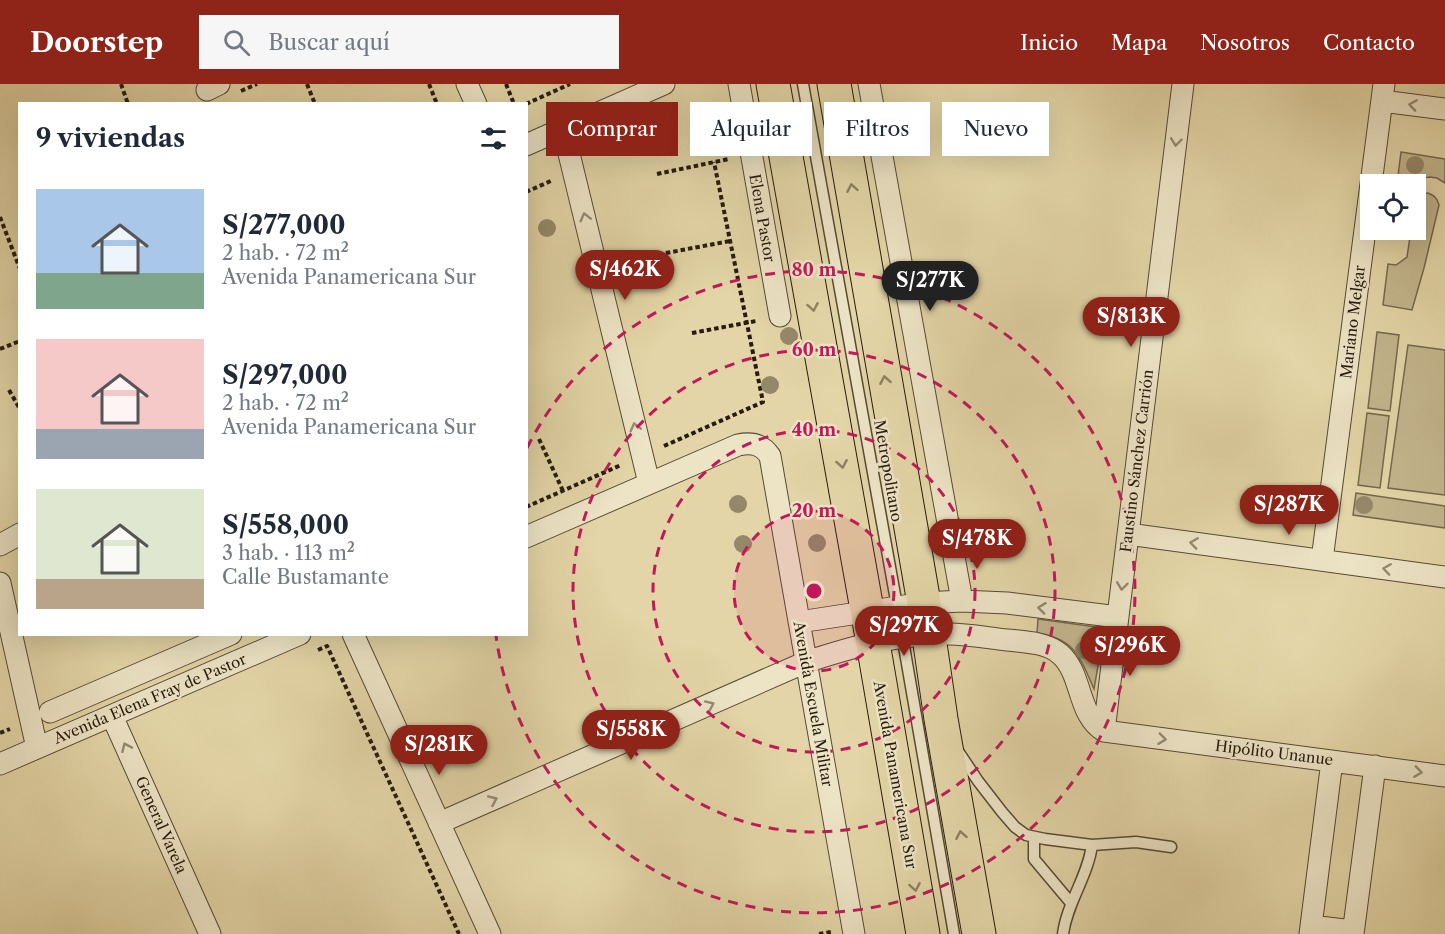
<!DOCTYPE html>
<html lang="es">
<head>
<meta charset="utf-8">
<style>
	:root { --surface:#fff; --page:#f6f6f7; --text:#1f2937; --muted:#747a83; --accent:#8f2418 }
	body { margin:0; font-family:"Libre Caslon Text",serif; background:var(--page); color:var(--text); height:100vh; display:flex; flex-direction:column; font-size:22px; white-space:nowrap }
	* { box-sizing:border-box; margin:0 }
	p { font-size:20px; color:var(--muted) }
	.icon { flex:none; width:33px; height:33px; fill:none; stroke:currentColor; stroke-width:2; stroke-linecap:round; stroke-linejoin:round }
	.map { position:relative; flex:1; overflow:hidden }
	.drawer { position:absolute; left:18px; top:18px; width:510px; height:534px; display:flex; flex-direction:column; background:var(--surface); border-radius:0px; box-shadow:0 6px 24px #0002 }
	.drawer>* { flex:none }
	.guide { position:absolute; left:546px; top:18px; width:570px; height:54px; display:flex; gap:12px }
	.tools { position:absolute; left:1360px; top:90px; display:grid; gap:12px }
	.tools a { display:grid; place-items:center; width:66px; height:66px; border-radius:0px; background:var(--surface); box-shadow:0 6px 24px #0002; font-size:30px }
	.price { position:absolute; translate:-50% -51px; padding:0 14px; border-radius:21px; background:var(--accent); color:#fff; font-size:20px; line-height:39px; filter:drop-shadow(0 2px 3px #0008) }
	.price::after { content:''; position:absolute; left:50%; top:36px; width:18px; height:14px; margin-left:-9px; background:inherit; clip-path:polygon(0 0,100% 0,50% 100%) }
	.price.active { background:#222; color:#fff }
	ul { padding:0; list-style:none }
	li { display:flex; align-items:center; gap:18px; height:150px; padding:0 18px }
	li span { display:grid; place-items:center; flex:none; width:168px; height:120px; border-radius:0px; color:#555 }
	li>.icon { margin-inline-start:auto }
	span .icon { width:72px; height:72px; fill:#fffc; stroke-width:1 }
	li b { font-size:26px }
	h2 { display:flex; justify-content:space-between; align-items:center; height:72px; padding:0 18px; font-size:26px }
	.pill { padding:0 21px; border-radius:0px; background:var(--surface); box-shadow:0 6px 24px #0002; font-size:21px; line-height:54px }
	.pill.active { background:var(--accent); color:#fff }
	header { display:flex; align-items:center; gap:36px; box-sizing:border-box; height:84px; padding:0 30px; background:var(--accent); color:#fff }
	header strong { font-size:28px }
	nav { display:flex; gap:33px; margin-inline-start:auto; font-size:21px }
	.search { width:420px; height:54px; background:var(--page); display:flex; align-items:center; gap:15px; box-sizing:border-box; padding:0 21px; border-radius:0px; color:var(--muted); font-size:22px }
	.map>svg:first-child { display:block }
</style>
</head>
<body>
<header>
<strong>Doorstep</strong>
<div class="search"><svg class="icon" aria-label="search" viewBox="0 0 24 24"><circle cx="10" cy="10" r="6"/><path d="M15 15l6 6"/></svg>Buscar aquí</div>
<nav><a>Inicio</a><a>Mapa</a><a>Nosotros</a><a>Contacto</a></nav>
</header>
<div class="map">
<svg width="1445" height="850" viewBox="0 0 1445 850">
	<rect width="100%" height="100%" fill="#e3d5a7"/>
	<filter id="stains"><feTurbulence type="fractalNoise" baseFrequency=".00333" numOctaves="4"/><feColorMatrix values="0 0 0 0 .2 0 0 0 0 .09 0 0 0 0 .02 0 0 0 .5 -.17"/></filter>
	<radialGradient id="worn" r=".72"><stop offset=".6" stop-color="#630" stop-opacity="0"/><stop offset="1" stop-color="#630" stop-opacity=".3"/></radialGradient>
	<path fill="#c3b58d" stroke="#75684e" stroke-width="1.5" d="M1401,68L1445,75V99L1437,94L1430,93L1422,94L1409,100H1397Z
		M1428,109C1435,112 1437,114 1439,121L1424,184L1412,226L1383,221L1388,180L1396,181L1407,173L1411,146H1416V116L1421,110Z
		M1377,248L1399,251L1390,327L1368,324Z
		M1408,261L1445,266V411L1388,404Z
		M1367,329L1389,332L1380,404L1358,401Z
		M1356,409L1445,422V444L1353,431Z
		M1038,535L1096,543L1101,547L1103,553L1094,605C1080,573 1074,554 1037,549Z"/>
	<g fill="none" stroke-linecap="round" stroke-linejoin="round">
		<defs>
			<path id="lane" d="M803,0L897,522L954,850
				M958,667L978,697L1002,728L1015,743L1026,751L1045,755L1092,761L1136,758L1171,763
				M1034,753V775L1071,819
				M1063,850C1067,819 1088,792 1092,761"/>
			<path id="street" d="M467,0L476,20
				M739,0L780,232
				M869,0L962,517
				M207,6L219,0
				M1382,17L1445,25
				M563,45L649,399
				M526,61L664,0
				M1128,450L1445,493
				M526,453L738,361C752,358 762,360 770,372L854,850
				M0,461L20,450
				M1322,476L1384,0
				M0,499L37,664
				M799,538L924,519L962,517L1007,519L1118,533
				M353,550L490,850
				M50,628L231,550
				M112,632L210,850
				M1104,647L1183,0
				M0,680L300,550
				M439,739L806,578C852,563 900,549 949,550C968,550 988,554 1007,556C1025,558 1046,558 1060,570C1083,590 1077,631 1104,647L1445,692
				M1311,842L1353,847
				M1310,850L1332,677
				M1353,850L1375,682"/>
			<path id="primary" d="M773,0L873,559L923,850
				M834,0L924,519L941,635L979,850"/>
		</defs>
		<use href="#lane" stroke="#564a35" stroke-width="13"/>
		<use href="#street" stroke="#564a35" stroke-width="23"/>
		<use href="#primary" stroke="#271b0f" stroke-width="35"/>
		<path stroke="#271b0f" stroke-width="4" stroke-dasharray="4.5 3" stroke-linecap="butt" d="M121,0L128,20
			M307,0L315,20
			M429,0L437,20
			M506,0L514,20
			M241,7L257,0
			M526,20L570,0
			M657,90L729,75
			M526,108L553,96
			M0,133L20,185
			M629,176L730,157
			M692,249L756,237
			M0,265L20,257
			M9,306L20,325
			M539,355L563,407
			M664,362L763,318L714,78
			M526,423L621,381
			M318,566L327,562L459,850
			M0,649L10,645
			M819,850L831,848"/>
		<use href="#lane" stroke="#ede4c6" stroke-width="10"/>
		<use href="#street" stroke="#ede4c6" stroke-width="21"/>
		<use href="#primary" stroke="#e3d5a7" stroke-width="33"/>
	</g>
	<g fill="#958868">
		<circle cx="723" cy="32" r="9"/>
		<circle cx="1415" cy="81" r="9"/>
		<circle cx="547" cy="144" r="9"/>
		<circle cx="789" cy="252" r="9"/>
		<circle cx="770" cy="301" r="9"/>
		<circle cx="738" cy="420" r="9"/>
		<circle cx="1364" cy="421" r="9"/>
		<circle cx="817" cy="459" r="9"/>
		<circle cx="743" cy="460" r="9"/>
		<circle cx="1084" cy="566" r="9"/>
	</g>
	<defs><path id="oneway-chevron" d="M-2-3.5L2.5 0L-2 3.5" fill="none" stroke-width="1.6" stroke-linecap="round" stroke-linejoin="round" transform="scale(1.5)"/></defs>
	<g stroke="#948a74">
		<use href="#oneway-chevron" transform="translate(1413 21) rotate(-172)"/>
		<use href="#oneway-chevron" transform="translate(1176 58) rotate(97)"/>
		<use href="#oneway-chevron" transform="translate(585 133) rotate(-104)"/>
		<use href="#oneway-chevron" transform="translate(635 343) rotate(-104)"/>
		<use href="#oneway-chevron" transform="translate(1194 459) rotate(-172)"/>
		<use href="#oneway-chevron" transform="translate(1387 485) rotate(-172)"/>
		<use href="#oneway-chevron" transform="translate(1122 502) rotate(97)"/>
		<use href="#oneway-chevron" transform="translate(1042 524) rotate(-173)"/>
		<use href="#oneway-chevron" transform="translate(710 621) rotate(-24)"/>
		<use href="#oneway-chevron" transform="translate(1162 655) rotate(7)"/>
		<use href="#oneway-chevron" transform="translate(126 663) rotate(-114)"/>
		<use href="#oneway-chevron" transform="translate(1418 688) rotate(8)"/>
		<use href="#oneway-chevron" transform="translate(493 716) rotate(-24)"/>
	</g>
	<g stroke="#8e8163">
		<use href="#oneway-chevron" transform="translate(852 104) rotate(-100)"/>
		<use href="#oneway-chevron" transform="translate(813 223) rotate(80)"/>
		<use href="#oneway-chevron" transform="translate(885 296) rotate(-100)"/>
		<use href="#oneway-chevron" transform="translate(842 380) rotate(80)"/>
		<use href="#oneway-chevron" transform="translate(961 751) rotate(-100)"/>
		<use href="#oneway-chevron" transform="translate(915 803) rotate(80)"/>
	</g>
	<circle cx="814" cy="507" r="80" fill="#c2185b" fill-opacity=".12"/>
	<g fill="none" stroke="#c2185b" stroke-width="3" stroke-dasharray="10 8">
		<circle cx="814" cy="507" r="80"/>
		<circle cx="814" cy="507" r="161"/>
		<circle cx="814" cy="507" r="241"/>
		<path d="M527 364A321 321 0 1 1 496 552"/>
	</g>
	<g text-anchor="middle" stroke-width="5" stroke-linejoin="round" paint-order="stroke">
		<g font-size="15" fill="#271b0f" stroke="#ede4c6">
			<text transform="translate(762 134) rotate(80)" y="5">Elena Pastor</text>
			<text transform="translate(1353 238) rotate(-83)" y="5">Mariano Melgar</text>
			<text transform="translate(1137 377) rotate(-83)" y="5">Faustino Sánchez Carrión</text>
			<text transform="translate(888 387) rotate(80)" y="5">Metropolitano</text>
			<text transform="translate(150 615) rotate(-23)" y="5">Avenida Elena Fray de Pastor</text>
			<text transform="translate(813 620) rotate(80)" y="5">Avenida Escuela Militar</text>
			<text transform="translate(1274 669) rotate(7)" y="5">Hipólito Unanue</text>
			<text transform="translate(895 691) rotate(80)" y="5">Avenida Panamericana Sur</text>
			<text transform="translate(161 741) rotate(66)" y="5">General Varela</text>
		</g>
	</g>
	<circle cx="814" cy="507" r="9" fill="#c2185b" stroke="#ede4c6" stroke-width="3"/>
	<g font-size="18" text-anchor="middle" font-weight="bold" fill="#c2185b" stroke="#ede4c6" stroke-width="5" stroke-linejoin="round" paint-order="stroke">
		<text x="814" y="192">80 m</text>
		<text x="814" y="272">60 m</text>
		<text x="814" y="352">40 m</text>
		<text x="814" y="433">20 m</text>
	</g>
	<rect width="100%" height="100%" filter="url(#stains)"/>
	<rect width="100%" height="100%" fill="url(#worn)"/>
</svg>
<div class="tools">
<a><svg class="icon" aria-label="locate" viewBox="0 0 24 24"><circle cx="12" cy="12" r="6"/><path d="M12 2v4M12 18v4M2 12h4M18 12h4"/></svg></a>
</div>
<b class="price" style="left:625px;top:217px">S/462K</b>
<b class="price active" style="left:930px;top:228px">S/277K</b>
<b class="price" style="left:1131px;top:264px">S/813K</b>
<b class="price" style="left:1289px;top:452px">S/287K</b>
<b class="price" style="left:977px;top:486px">S/478K</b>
<b class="price" style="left:904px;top:573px">S/297K</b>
<b class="price" style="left:1130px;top:593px">S/296K</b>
<b class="price" style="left:631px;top:677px">S/558K</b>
<b class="price" style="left:439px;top:692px">S/281K</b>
<div class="guide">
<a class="pill active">Comprar</a>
<a class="pill">Alquilar</a>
<a class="pill">Filtros</a>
<a class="pill">Nuevo</a>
</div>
<section class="drawer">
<h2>9 viviendas<svg class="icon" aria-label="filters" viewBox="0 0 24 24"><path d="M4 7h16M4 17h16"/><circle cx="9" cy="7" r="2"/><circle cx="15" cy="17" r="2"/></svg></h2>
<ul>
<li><span style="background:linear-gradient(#a9c7e8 70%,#7fa58c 0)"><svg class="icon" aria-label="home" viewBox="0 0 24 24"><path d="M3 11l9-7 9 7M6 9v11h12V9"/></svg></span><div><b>S/277,000</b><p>2 hab. · 72 m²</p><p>Avenida Panamericana Sur</p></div></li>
<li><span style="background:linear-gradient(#f6c9c9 75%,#9aa5b1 0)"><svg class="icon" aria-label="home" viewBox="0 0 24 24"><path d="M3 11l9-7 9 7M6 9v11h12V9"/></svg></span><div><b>S/297,000</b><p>2 hab. · 72 m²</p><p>Avenida Panamericana Sur</p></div></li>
<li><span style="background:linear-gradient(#dfe7d0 75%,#b9a48a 0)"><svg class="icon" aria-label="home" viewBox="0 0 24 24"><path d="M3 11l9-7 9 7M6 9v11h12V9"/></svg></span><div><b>S/558,000</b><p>3 hab. · 113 m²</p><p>Calle Bustamante</p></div></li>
</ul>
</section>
</div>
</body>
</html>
